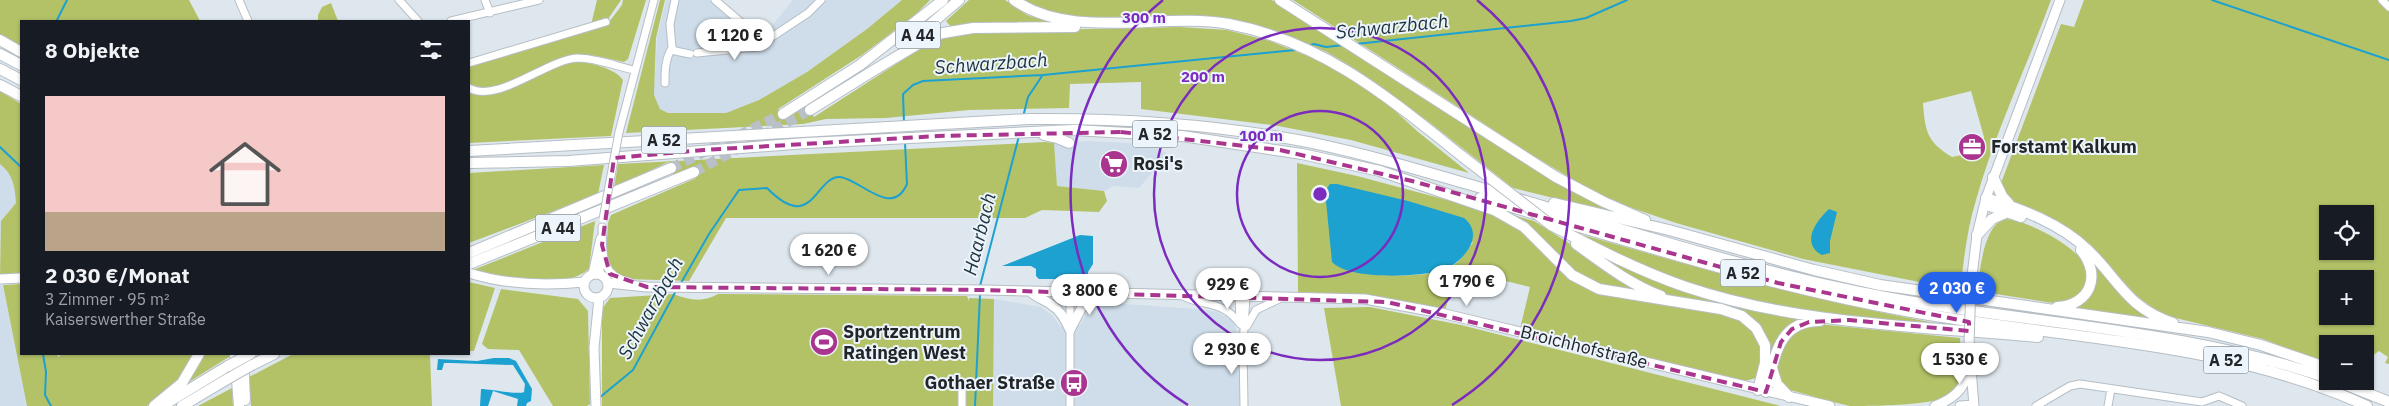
<!DOCTYPE html>
<html lang="de">
<head>
<meta charset="utf-8">
<style>
	:root { --surface:#171b24; --page:#20242c; --text:#f1f3f6; --muted:#9ea1a6; --line:#363941; --accent:#2563eb }
	body { margin:0; font-family:"IBM Plex Sans",sans-serif; background:var(--page); color:var(--text); height:100vh; display:flex; flex-direction:column; font-size:19px; white-space:nowrap }
	* { box-sizing:border-box; margin:0 }
	p { font-size:16px; color:var(--muted) }
	.icon { flex:none; width:28px; height:28px; fill:none; stroke:currentColor; stroke-width:2; stroke-linecap:round; stroke-linejoin:round }
	.map { position:relative; flex:1; overflow:hidden }
	.details { position:absolute; left:20px; top:20px; width:450px; height:335px; display:flex; flex-direction:column; background:var(--surface); border-radius:0px; box-shadow:0 1px 4px #0004 }
	.details>* { flex:none }
	.tools { position:absolute; left:2319px; top:205px; display:grid; gap:10px }
	.tools a { display:grid; place-items:center; width:55px; height:55px; border-radius:0px; background:var(--surface); box-shadow:0 1px 4px #0004; font-size:25px }
	.price { position:absolute; translate:-50% -42px; padding:0 11px; border-radius:18px; background:#fff; color:#222; font-size:16px; line-height:32px; filter:drop-shadow(0 1px 2px #0008) }
	.price::after { content:''; position:absolute; left:50%; top:30px; width:15px; height:11px; margin-left:-8px; background:inherit; clip-path:polygon(0 0,100% 0,50% 100%) }
	.price.selected { background:var(--accent); color:#fff }
	ul { padding:0; list-style:none }
	li { display:grid; align-content:center; gap:10px; height:265px; padding:0 25px }
	li+li { border-top:1px solid var(--line) }
	li span { display:grid; place-items:center; height:155px; border-radius:0px; color:#555 }
	li>.icon { margin-inline-start:auto }
	span .icon { width:90px; height:90px; fill:#fffc; stroke-width:1 }
	li b { font-size:21px }
	h2 { display:flex; justify-content:space-between; align-items:center; height:60px; padding:0 25px; font-size:21px }
	.map>svg:first-child { display:block }
</style>
</head>
<body>
<div class="map">
<svg width="2389" height="406" viewBox="0 0 2389 406">
	<rect width="100%" height="100%" fill="#dee7ee"/>
	<path fill="#cedde9" d="M666,0H721L763,37L793,0H902L867,29L807,72L759,100L726,113L687,114L668,113L660,109L654,95L657,38Z
		M1088,141L1149,144L1168,154L1139,188L1113,186L1104,191L1057,186L1054,143Z
		M0,164L10,173L15,188L16,203L1,221L0,256Z
		M0,285L3,287L27,406H0Z
		M994,299L1041,307L1053,316L1060,326L1080,325L1086,314L1096,306L1111,303L1198,309L1217,312L1233,319L1237,333L1244,406H993Z"/>
	<path fill="#b3c267" fill-rule="evenodd" d="M0,0H189L200,21H21V46L0,37Z
		M597,0H621L606,22L591,25Z
		M623,0H646L628,59L624,62L597,56L577,55L494,87H480L469,84V66L606,26L622,5Z
		M660,0H665L656,38L654,95L660,109L668,113H726L759,100L807,72L867,29L902,0H930L915,15L862,55L778,109L784,116L806,104L814,117L927,44L958,34L986,31L1180,27L1227,30L1270,41L1320,61L1380,97L1417,131L1469,173L1351,140L1273,125L1141,109V82L1070,84L1069,108L969,110L886,118L826,119L803,124L626,133Z
		M969,0H1005L1027,15L1055,24L952,28L946,21Z
		M1021,0H1272L1555,180L1623,215L1513,188L1429,122L1357,70L1327,52L1274,31L1199,15L1073,18L1051,13Z
		M1293,0H2051C2027,66 1995,132 1976,200C1967,229 1964,259 1960,290L1803,259L1676,223L1629,207L1592,191L1532,155ZM1971,91L1984,137L1981,151L1952,157C1927,142 1925,131 1923,103Z
		M2084,0H2389V364L2385,363L2388,357L2379,351L2365,361V344H2328L2327,363L2263,339L2163,315L2138,297L2080,236L2053,220L2014,203L2006,194L2001,183L2061,24L2074,27ZM2328,214H2365V251H2328ZM2328,279H2365V316H2328Z
		M331,3L338,21H318V15L322,7Z
		M577,62C590,62 616,69 623,80L611,136L469,143V93C500,105 544,65 577,62Z
		M0,91L21,104V276H0L1,221L16,203C15,187 13,174 0,164Z
		M1045,142L1054,143L1057,186L1104,191L1107,201L1099,212L1042,210L1025,218H726L689,281L627,279L613,272L606,259L608,223L611,215L696,178L692,168L674,175L668,162L614,188L618,164Z
		M1297,163L1357,176L1477,208L1502,218L1522,230L1581,285L1714,311L1745,322L1760,341L1763,356L1756,378L1745,381L1520,329L1530,287L1457,269L1445,311L1371,296L1298,292ZM1473,242C1468,249 1461,261 1453,265C1426,281 1377,275 1347,270Z
		M604,165L598,194L469,243V173Z
		M1506,213L1534,221L1654,297L1586,281Z
		M2004,219C2025,219 2072,244 2083,262C2088,270 2087,281 2083,288C2078,298 2068,302 2057,303C2050,303 2042,301 2034,300C2015,297 1996,294 1977,291C1980,272 1983,227 2004,219Z
		M595,221L589,269C558,293 507,279 473,270Z
		M1583,235C1703,269 1823,303 1947,325C1845,317 1738,308 1643,266C1622,257 1602,246 1583,235Z
		M1601,257C1667,289 1735,309 1807,320L1797,324L1771,362L1756,322L1655,291Z
		M2092,261L2156,320L2067,309L2082,302Z
		M469,282L495,288L474,351H469Z
		M21,284V354H57L58,357L62,354H196C183,376 169,392 147,406H27L3,285Z
		M501,289L578,299L588,311L590,404L587,406H553L519,350L488,349L482,344Z
		M673,294C689,300 703,303 718,294L967,296L969,301V298L994,299L993,406H602V309L610,298Z
		M1370,307L1461,325L1781,406H1341L1324,308Z
		M1817,324L1960,338C1961,354 1964,380 1952,394C1939,406 1869,406 1850,406C1830,402 1810,395 1790,390L1784,386L1776,370C1783,343 1787,331 1817,324Z
		M204,354L232,355L184,385Z
		M293,354H430L432,406H251L249,377Z
		M232,388L233,406H198Z"/>
	<path fill="#1ca1d0" d="M1330,184H1337L1408,201L1464,218C1487,236 1461,265 1440,271C1417,277 1349,280 1332,262L1325,191Z
		M1829,209L1837,212L1830,241V253L1822,255C1800,243 1816,221 1829,209Z
		M1080,235L1093,236V264L1088,272V279H1039L1036,276V269L1031,266H1002Z
		M494,358H509L516,361L532,389L531,401L527,403L526,406H517L518,399L493,391L488,406H480L481,389C490,389 518,395 524,392L525,384L513,365L451,363H444L442,370H437L438,359L477,361Z"/>
	<g fill="none" stroke-linecap="round" stroke-linejoin="round">
		<path stroke="#1ca1d0" stroke-width="2" d="M2212,0L2389,60
			M57,20L67,0
			M1356,44L1571,21L1586,18L1627,0
			M1307,46L1314,44L1326,47L1344,45
			M1023,117L1028,97L1042,76
			M904,123L903,94L913,85L923,81L1043,75L1295,50
			M0,147L21,167
			M681,283L709,234L739,190L767,188C813,235 815,176 840,177C860,179 892,219 907,184L905,143
			M980,286L1019,136
			M43,354L46,372L45,395L51,406
			M599,398L633,370L677,289
			M975,406L980,294"/>
		<path stroke="#b9c0c7" stroke-width="10" stroke-dasharray="10 5" stroke-linecap="butt" d="M671,168L783,114
			M694,172L810,110"/>
		<defs>
			<path id="minor" d="M239,0L248,21
				M399,0L418,21
				M485,0L490,13
				M675,0L670,24L672,48L675,51L690,54
				M715,0L764,42
				M2382,0L2389,7
				M451,21L539,0
				M697,53L757,47L808,13L821,0
				M469,63L606,22
				M665,83C665,71 665,59 672,48
				M469,88C498,104 546,60 577,58C596,58 616,66 634,70
				M619,132L654,0
				M602,227C603,252 599,276 630,282
				M600,254V275
				M592,274L600,238
				M1070,293V406
				M1183,296C1205,307 1223,300 1240,324
				M1239,296L1240,322
				M1247,326L1256,310L1279,299
				M962,386V406
				M1244,406L1243,345L1246,296
				M2036,406L2070,386L2080,384L2202,402L2219,396L2242,406
				M2108,406L2111,389"/>
			<path id="major" d="M469,273C507,285 545,286 584,282
				M584 286a12 12 0 1 1 24 0a12 12 0 1 1-24 0Z
				M0,279L21,278
				M608,283L647,287L985,290L1365,299L1441,313L1830,406
				M1971,284L1977,235L1986,198L2060,0
				M1032,293C1039,299 1046,300 1053,306C1061,311 1066,321 1070,330
				M1070,330L1082,307L1100,295
				M1969,344L1974,406
				M596,406L594,348L599,298
				M1935,406C1953,399 1964,390 1969,370
				M1960,406L1974,405"/>
			<path id="highway" d="M1014,0C1072,41 1161,12 1229,24C1324,42 1389,98 1463,157
				M1280,0L1556,177L1604,202L1645,220
				M0,40L21,52
				M904,47L959,0
				M0,54L21,65
				M0,69L21,80
				M0,85L21,96
				M810,110L876,69L930,37L943,33L973,28L1075,27
				M783,114L860,65L943,0
				M1044,135L1057,138L1069,143
				M469,151L1029,119C1123,118 1215,124 1308,142C1371,155 1433,174 1495,192C1608,225 1721,261 1836,287C2000,324 2167,323 2328,378
				M469,163L568,161L807,143L1074,130L1182,136L1302,154L1380,171L1494,210L1524,227L1572,275L1599,289L1721,309L1742,316L1756,328L1765,345V363L1758,390
				M1993,177L2002,196L2009,204
				M1480,198C1621,238 1761,285 1906,311C2059,339 2223,340 2367,406
				M1986,198C2021,209 2060,223 2088,250C2119,280 2127,308 2173,323
				M1554,203L1669,230L1814,270L1880,285L2208,332L2261,345L2328,368
				M1987,205L2021,217
				M1551,225C1595,248 1639,271 1686,287C1799,325 1921,326 2038,337
				M1977,235L1992,219L2008,212
				M1576,244C1604,264 1629,284 1661,296
				M469,253L671,168
				M469,264L694,172
				M2057,307C2090,305 2102,276 2081,250
				M235,354L239,406
				M243,354L245,400
				M252,365L274,354
				M1772,368L1777,384L1789,397
				M2337,381L2389,402
				M1766,392C1775,358 1777,321 1820,321
				M154,406L182,383L199,354
				M162,406L228,366
				M182,406L229,378"/>
		</defs>
		<use href="#minor" stroke="#b6bec5" stroke-width="9"/>
		<use href="#major" stroke="#b6bec5" stroke-width="11"/>
		<use href="#highway" stroke="#b6bec5" stroke-width="12"/>
		<use href="#minor" stroke="#fff" stroke-width="7"/>
		<use href="#major" stroke="#fff" stroke-width="9"/>
		<use href="#highway" stroke="#fff" stroke-width="10"/>
		<defs>
			<path id="minor-bridge" d="M603,219L619,132"/>
			<path id="major-bridge" d="M1969,344L1971,284"/>
			<path id="highway-bridge" d="M1463,157L1551,225
				M228,366L250,354
				M229,378L252,365"/>
		</defs>
		<use href="#minor-bridge" stroke="#b6bec5" stroke-width="9" stroke-linecap="butt"/>
		<use href="#major-bridge" stroke="#b6bec5" stroke-width="11" stroke-linecap="butt"/>
		<use href="#highway-bridge" stroke="#b6bec5" stroke-width="12" stroke-linecap="butt"/>
		<use href="#minor-bridge" stroke="#fff" stroke-width="7"/>
		<use href="#major-bridge" stroke="#fff" stroke-width="9"/>
		<use href="#highway-bridge" stroke="#fff" stroke-width="10"/>
	</g>
	<path fill="none" stroke="#aa358e" stroke-width="4" stroke-dasharray="10 6" stroke-linejoin="round" d="M1121,132L1280,150L1412,181L1778,283L1969,322V331L1849,320L1809,322L1792,329L1781,342L1766,392L1387,302L985,290L647,287L610,274L602,245L614,158L704,150L938,136Z"/>
	<g fill="none" stroke="#7b2cbf" stroke-width="2.5">
		<circle cx="1320" cy="194" r="83"/>
		<circle cx="1320" cy="194" r="166"/>
		<path d="M1188 405A249 249 0 0 1 1163 0M1477 0A249 249 0 0 1 1452 405"/>
	</g>
	<defs>
		<symbol id="office-disc" viewBox="-11 -11 22 22"><circle r="9.5" fill="#aa358e" stroke="#ecf4fc"/><path d="M-6-3h4V-5.5h4V-3h4V5H-6ZM-1-4.5V-3h2v-1.5ZM-6 0V1H6V0Z" fill="#fff"/></symbol>
		<symbol id="supermarket-disc" viewBox="-11 -11 22 22"><circle r="9.5" fill="#aa358e" stroke="#ecf4fc"/><path d="M-6-5.5h2.5l.6 2H6L4.5 2H-2.5L-4.4-4H-6ZM-1.5 3.2a1.3 1.3 0 1 0 .1 0ZM3 3.2a1.3 1.3 0 1 0 .1 0Z" fill="#fff"/></symbol>
		<symbol id="stadium-disc" viewBox="-11 -11 22 22"><circle r="9.5" fill="#aa358e" stroke="#ecf4fc"/><path d="M0-5a6.5 5 0 1 0 0 10a6.5 5 0 1 0 0-10ZM-3.5-1.8h7v3.6h-7Z" fill="#fff"/></symbol>
		<symbol id="bus-disc" viewBox="-11 -11 22 22"><circle r="9.5" fill="#aa358e" stroke="#ecf4fc"/><path d="M-5-6H5V4H4V6H2V4H-2V6H-4V4H-5ZM-3.5-4V0h7V-4ZM-3.5 1.2v1.5H-2V1.2ZM2 1.2v1.5H3.5V1.2Z" fill="#fff"/></symbol>
	</defs>
	<g fill-rule="evenodd">
		<use href="#office-disc" x="1956" y="131" width="32" height="32"/>
		<use href="#supermarket-disc" x="1098" y="148" width="32" height="32"/>
		<use href="#stadium-disc" x="808" y="326" width="32" height="32"/>
		<use href="#bus-disc" x="1058" y="367" width="32" height="32"/>
	</g>
	<g text-anchor="middle" stroke-width="4" stroke-linejoin="round" paint-order="stroke">
		<g fill="#ecf4fc" stroke="#5f6468" stroke-width="1">
			<rect x="895.5" y="21.5" width="45" height="27" rx="4"/>
			<rect x="1132.5" y="120.5" width="45" height="27" rx="4"/>
			<rect x="641.5" y="126.5" width="45" height="27" rx="4"/>
			<rect x="535.5" y="214.5" width="45" height="27" rx="4"/>
			<rect x="1720.5" y="259.5" width="45" height="27" rx="4"/>
			<rect x="2203.5" y="346.5" width="45" height="27" rx="4"/>
		</g>
		<g font-size="16" font-weight="bold" fill="#232629">
			<text x="918" y="41">A 44</text>
			<text x="1155" y="140">A 52</text>
			<text x="664" y="146">A 52</text>
			<text x="558" y="234">A 44</text>
			<text x="1743" y="279">A 52</text>
			<text x="2226" y="366">A 52</text>
		</g>
		<g font-size="18" font-weight="bold" fill="#232629" stroke="#ecf4fc" text-anchor="start">
			<text x="1991" y="153">Forstamt Kalkum</text>
			<text x="1133" y="170">Rosi's</text>
			<text x="843" y="338">Sportzentrum<tspan x="843" dy="21">Ratingen West</tspan></text>
			<text x="1055" y="389" text-anchor="end">Gothaer Straße</text>
		</g>
		<g font-size="18" fill="#232629" stroke="#ecf4fc">
			<text transform="translate(1584 347) rotate(14)" y="6">Broichhofstraße</text>
		</g>
		<g font-size="19" font-style="italic" fill="#1d323b" stroke="#ecf4fc">
			<text transform="translate(1392 26) rotate(-6)" y="7">Schwarzbach</text>
			<text transform="translate(991 63) rotate(-4)" y="7">Schwarzbach</text>
			<text transform="translate(979 234) rotate(-76)" y="7">Haarbach</text>
			<text transform="translate(650 308) rotate(-61)" y="7">Schwarzbach</text>
		</g>
	</g>
	<circle cx="1320" cy="194" r="8" fill="#7b2cbf" stroke="#ecf4fc" stroke-width="2.5"/>
	<g font-size="15" text-anchor="middle" font-weight="bold" fill="#7b2cbf" stroke="#ecf4fc" stroke-width="4" stroke-linejoin="round" paint-order="stroke">
		<text x="1144" y="23">300 m</text>
		<text x="1203" y="82">200 m</text>
		<text x="1261" y="141">100 m</text>
	</g>
</svg>
<div class="tools">
<a><svg class="icon" aria-label="locate" viewBox="0 0 24 24"><circle cx="12" cy="12" r="6"/><path d="M12 2v4M12 18v4M2 12h4M18 12h4"/></svg></a>
<a>+</a>
<a>−</a>
</div>
<b class="price" style="left:735px;top:61px">1 120 €</b>
<b class="price" style="left:829px;top:276px">1 620 €</b>
<b class="price" style="left:1467px;top:307px">1 790 €</b>
<b class="price" style="left:1228px;top:310px">929 €</b>
<b class="price selected" style="left:1957px;top:314px">2 030 €</b>
<b class="price" style="left:1090px;top:316px">3 800 €</b>
<b class="price" style="left:1232px;top:375px">2 930 €</b>
<b class="price" style="left:1960px;top:385px">1 530 €</b>
<section class="details">
<h2>8 Objekte<svg class="icon" aria-label="filters" viewBox="0 0 24 24"><path d="M4 7h16M4 17h16"/><circle cx="9" cy="7" r="2"/><circle cx="15" cy="17" r="2"/></svg></h2>
<ul>
<li><span style="background:linear-gradient(#f6c9c9 75%,#b9a48a 0)"><svg class="icon" aria-label="home" viewBox="0 0 24 24"><path d="M3 11l9-7 9 7M6 9v11h12V9"/></svg></span><div><b>2 030 €/Monat</b><p>3 Zimmer · 95 m²</p><p>Kaiserswerther Straße</p></div></li>
</ul>
</section>
</div>
</body>
</html>
